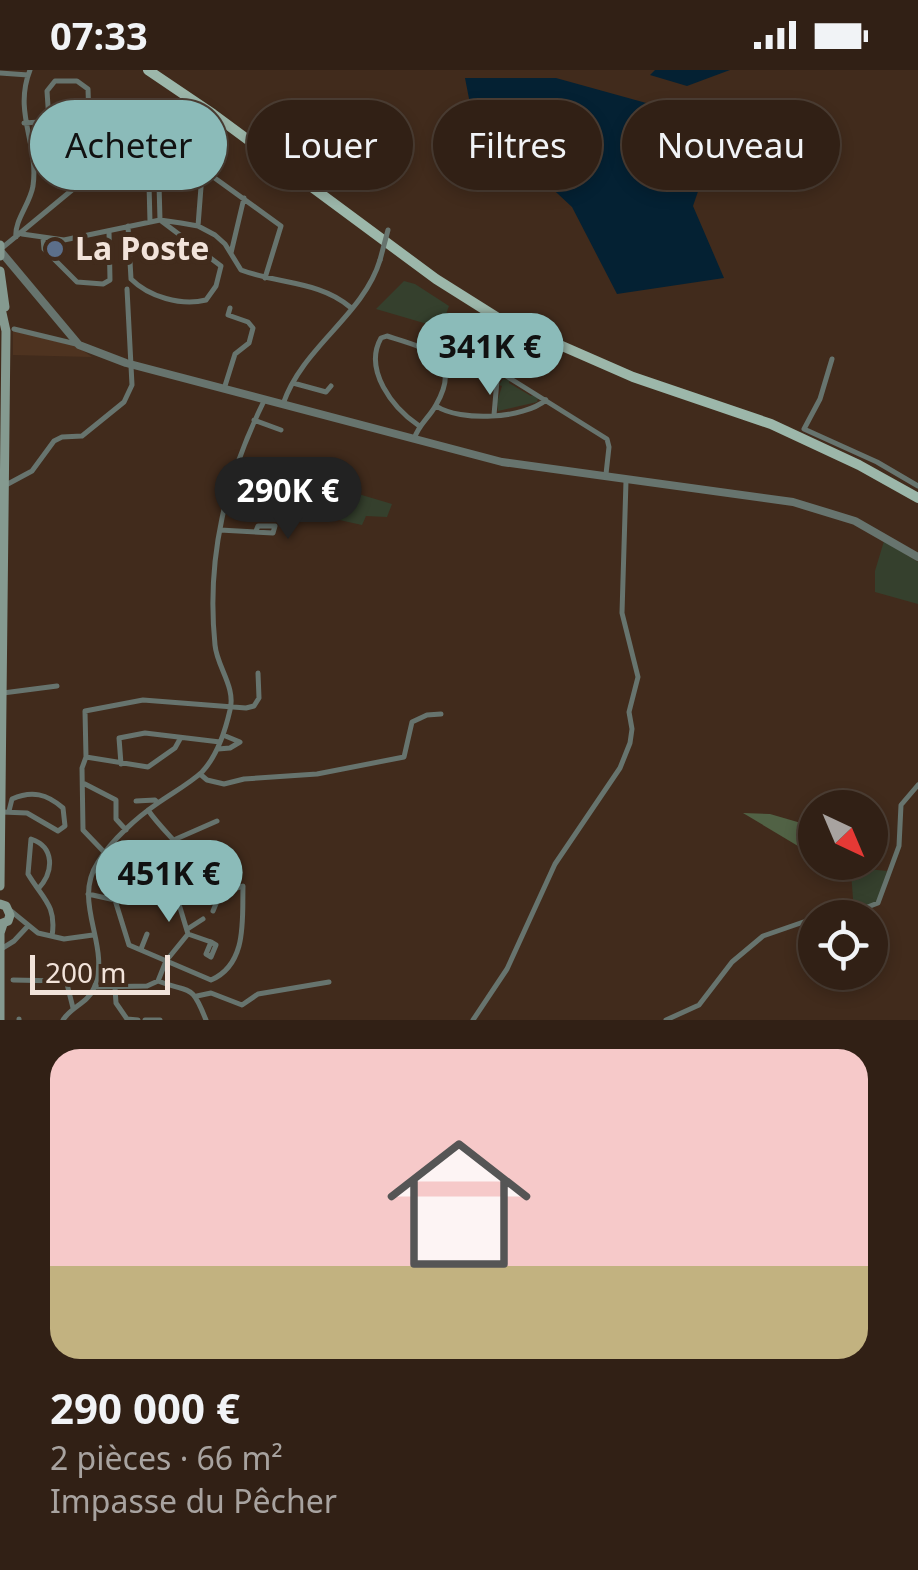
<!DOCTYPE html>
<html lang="fr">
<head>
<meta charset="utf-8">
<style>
	:root { --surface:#312015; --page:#3d2d22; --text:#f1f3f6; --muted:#a8a3a0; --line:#4c3e34; --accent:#8bbbb9 }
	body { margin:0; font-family:"Noto Sans",sans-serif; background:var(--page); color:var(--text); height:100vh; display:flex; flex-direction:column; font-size:38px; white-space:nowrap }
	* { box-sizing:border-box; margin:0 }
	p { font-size:32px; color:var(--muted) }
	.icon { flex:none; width:55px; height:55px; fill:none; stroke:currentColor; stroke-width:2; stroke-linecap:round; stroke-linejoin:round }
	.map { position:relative; height:950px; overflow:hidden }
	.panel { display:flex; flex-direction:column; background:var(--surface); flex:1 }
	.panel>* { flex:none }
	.banner { position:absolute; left:30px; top:30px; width:860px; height:90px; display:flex; gap:20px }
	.needle { width:65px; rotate:136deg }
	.buttons { position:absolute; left:798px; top:720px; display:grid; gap:20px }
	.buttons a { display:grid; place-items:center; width:90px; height:90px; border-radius:50%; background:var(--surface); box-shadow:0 5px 15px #0003,0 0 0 2px var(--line); font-size:50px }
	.scale { position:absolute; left:30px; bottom:25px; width:140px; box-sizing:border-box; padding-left:10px; border:5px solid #f2e3da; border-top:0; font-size:28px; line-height:35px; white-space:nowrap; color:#f2e3da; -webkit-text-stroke:8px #412b1c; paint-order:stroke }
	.price { position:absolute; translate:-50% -85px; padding:0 22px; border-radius:35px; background:var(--accent); color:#111; font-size:32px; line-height:65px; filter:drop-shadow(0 2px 5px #0008) }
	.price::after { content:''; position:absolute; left:50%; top:60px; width:30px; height:22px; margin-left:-15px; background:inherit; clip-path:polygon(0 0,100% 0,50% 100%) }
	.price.selected { background:#222; color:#fff }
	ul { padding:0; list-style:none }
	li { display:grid; align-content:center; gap:20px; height:530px; padding:0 50px }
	li span { display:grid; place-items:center; height:310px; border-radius:30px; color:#555 }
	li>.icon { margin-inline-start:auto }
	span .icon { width:180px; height:180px; fill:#fffc; stroke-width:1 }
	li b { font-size:42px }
	.chip { padding:0 35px; border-radius:45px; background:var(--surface); box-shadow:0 5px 15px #0003,0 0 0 2px var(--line); font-size:35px; line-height:90px }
	.chip.selected { background:var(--accent); color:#111 }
	.status { display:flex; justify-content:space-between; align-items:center; height:70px; padding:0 50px; background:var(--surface); direction:ltr }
	.status svg { height:28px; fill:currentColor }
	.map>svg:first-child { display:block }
</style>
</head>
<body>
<div class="status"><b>07:33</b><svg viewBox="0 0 49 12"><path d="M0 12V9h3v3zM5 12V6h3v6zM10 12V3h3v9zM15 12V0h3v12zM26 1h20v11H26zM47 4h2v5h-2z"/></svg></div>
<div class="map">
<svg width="918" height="950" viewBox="0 0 918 950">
	<rect width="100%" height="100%" fill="#412b1c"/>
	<path fill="#4e3320" d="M13,261L76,276L92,287L13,285Z"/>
	<path fill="#35402d" d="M404,211L415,214L449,236L441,258L376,239Z
		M503,309L510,310L509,313L531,326L533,325L538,328L537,332L498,341L497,332L502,316L499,315Z
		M345,420L392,434L387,447L366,446L362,455L335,449Z
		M884,471L918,492V534L875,522V501Z
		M858,798L887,801L877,833L854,842L851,802Z"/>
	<path fill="#516245" d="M743,743L770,744L801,753L815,750V759L798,776Z"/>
	<path fill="#042133" d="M655,0H730L687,16L650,5Z
		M465,8H556L704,49L715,72L693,136L724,208L617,224L572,137L472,44Z"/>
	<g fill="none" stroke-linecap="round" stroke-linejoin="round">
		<path stroke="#67746e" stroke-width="5" d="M0,3L28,5
			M49,51L47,21L55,11H77L88,19L89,49
			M24,53L119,47
			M128,156L131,209C149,227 181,236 206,230L216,216L221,196L160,150L159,114H149L150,152
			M198,156L202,104L205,101L281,156L265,208
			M22,164L64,170L160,150L181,153L198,156L215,165L225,174L241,200C278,214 320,211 350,237
			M16,167C14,151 30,134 33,116C39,74 13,43 30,0
			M43,168L44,179L77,212L103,214L110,210L109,161
			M2,178L124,77L145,68
			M231,183L244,128
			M14,259L76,274
			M832,289L820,329L804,359L877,392L918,416
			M293,313L326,322L331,316
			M224,319L235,284L249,273L253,258L248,252L228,245L230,238
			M283,334C303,276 363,246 380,190
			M436,336C461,352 523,349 546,330
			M494,345L497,310L503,304L607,369L609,377L606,404
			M254,350L281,360
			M414,369C419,354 429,348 436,335C464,286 425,278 387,266L381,268C363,300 393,338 418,355
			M6,415L32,401L54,371L62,367L82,366L124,332L132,315L127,219
			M220,460L273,463L275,456H258L256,461
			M3,623L57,616
			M180,669L175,678L148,697L86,687L85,641L143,630L246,638L254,636L259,628L258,603
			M218,679L230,678L240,672L223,665
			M86,687L82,698L83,760L105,783
			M121,694L119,668L145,663L220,672
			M200,704L207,710L224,714L244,709L317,704L404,687L412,652L427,645L441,644
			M83,713L116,730V749L126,760
			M136,731L155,730L158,733
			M148,740C163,762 187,780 199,804
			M2,742L27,743L58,761L65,756L63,738C47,724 32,720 12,729L9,741
			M160,781L176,769L217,751
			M209,800L220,824L213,841
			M38,819C54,802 55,777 31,769L28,804C42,828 57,835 52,866
			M88,824L115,830L169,816L229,791L228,780L221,781L217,796
			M115,830L129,875L211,910C248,894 242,848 243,816L220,824
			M11,841L38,863L64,869L93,865
			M839,848L878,833L899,776L901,735L918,715
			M189,858L203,849
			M188,864L211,872L206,884L211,887L216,875L211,872
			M1,879L14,871L27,857
			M141,879L147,864
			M13,910L61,911L67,914L73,938
			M158,911C191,924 191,912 206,950
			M95,917L147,916L158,911L166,891L188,864L175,821L169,816
			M115,918L116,933L127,949L138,950
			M197,926L211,923L242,935L258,924L329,912
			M19,950V949
			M63,950C71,937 88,933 94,918C112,876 71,833 98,792C112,770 136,748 158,733C172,723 189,714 202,702C217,686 225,662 230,640C236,617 217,597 215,575C206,487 226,408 264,331
			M145,950H160
			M473,950L507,899L555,794L620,698L630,673L632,659L629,642L638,607L622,543L626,411
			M666,950L699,935L732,892L763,866L815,848"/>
		<path stroke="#67746e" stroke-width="8" d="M2,183L79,275L126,293L502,392L793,432L855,451L918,487"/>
		<path stroke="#859a90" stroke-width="9" d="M0,175V186
			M0,201L5,237
			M0,234L6,261L0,816
			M0,834L6,836L10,845L8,851L0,854
			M0,950V863L3,854"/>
		<path stroke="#9cb7aa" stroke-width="10" d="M148,0L213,44L436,209L498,248L633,307L771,354L859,395L918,428"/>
		<path stroke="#67746e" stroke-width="5" d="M380,190L388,160"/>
	</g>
	<circle fill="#5c6f8a" stroke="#412b1c" stroke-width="4" cx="55" cy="179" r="10"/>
	<g text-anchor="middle" stroke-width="10" stroke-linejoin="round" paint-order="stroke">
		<g font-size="32" font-weight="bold" fill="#f2e3da" stroke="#412b1c" text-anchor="start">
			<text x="75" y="190">La Poste</text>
		</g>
	</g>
</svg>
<div class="buttons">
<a><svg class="needle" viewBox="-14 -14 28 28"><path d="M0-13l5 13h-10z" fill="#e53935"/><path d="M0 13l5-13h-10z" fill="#a8a3a0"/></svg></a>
<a><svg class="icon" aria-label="locate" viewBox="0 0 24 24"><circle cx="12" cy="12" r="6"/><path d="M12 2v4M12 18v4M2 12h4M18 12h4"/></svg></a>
</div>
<div class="scale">200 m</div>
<b class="price" style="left:490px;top:328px">341K €</b>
<b class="price selected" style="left:288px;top:472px">290K €</b>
<b class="price" style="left:169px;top:855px">451K €</b>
<div class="banner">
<a class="chip selected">Acheter</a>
<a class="chip">Louer</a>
<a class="chip">Filtres</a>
<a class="chip">Nouveau</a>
</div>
</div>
<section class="panel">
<ul>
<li><span style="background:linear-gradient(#f6c9c9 70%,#c2b280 0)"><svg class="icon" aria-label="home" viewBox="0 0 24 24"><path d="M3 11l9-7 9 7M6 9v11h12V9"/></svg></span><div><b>290 000 €</b><p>2 pièces · 66 m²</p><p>Impasse du Pêcher</p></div></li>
</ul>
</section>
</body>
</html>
